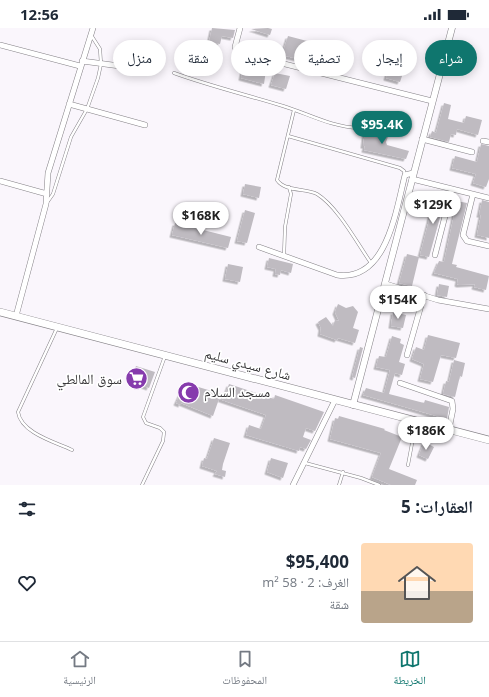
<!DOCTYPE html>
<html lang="ar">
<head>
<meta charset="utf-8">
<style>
	:root { --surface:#fff; --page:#f2f2f3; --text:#1f2937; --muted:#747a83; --line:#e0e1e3; --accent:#0f766e }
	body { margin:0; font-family:"Open Sans","Noto Naskh Arabic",sans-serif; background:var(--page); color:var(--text); direction:rtl; height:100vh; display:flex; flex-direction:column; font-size:15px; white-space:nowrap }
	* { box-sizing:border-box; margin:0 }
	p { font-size:13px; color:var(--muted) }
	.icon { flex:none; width:22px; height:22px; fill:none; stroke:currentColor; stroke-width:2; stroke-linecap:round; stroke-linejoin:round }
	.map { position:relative; height:457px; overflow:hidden; direction:ltr }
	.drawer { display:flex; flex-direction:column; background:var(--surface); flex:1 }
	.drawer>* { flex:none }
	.guide { position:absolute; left:12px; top:12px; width:465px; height:36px; direction:rtl; display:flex; gap:8px }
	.price { position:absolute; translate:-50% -34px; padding:0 9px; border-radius:14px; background:#fff; color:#222; font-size:13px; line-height:26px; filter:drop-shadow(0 1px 2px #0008) }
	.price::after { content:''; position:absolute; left:50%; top:24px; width:12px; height:9px; margin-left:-6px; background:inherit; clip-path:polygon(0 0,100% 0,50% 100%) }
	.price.active { background:var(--accent); color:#fff }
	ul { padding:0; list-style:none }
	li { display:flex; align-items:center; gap:12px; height:100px; padding:0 16px }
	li+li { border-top:1px solid var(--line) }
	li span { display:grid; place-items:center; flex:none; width:112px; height:80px; border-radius:4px; color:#555 }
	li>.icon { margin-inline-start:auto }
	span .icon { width:48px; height:48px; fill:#fffc; stroke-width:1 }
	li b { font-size:17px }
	h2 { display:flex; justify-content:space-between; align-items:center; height:48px; padding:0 16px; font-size:17px }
	.tag { padding:0 14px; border-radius:18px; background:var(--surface); box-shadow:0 2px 10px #0003; font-size:14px; line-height:36px }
	.tag.active { background:var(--accent); color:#fff }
	.status { display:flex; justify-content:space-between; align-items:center; height:28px; padding:0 20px; background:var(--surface); direction:ltr }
	.status svg { height:11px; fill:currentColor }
	.tabs { display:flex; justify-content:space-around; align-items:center; height:56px; border-top:1px solid var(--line); background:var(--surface); font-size:11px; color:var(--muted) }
	.tabs a { display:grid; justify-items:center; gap:2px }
	.tabs .active { color:var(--accent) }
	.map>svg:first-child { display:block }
</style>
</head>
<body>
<div class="status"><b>12:56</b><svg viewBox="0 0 49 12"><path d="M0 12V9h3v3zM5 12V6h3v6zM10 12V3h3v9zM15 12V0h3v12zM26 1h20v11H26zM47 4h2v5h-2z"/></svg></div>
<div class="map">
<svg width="489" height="457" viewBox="0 0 489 457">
	<defs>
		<filter id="shadow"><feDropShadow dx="-2.5" dy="2.5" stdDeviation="0" flood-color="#0004"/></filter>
	</defs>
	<rect width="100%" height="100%" fill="#faf6fc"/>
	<path fill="#bfbbc1" filter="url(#shadow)" d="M212,0L235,2L233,10L222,8L220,16L209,14Z
		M268,0L272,1L270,7L251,1Z
		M288,8L307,13L302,32L282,27Z
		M320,14L344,20L339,39L315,32Z
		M244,36L266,42L264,56L241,50Z
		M389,38L404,42L400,54L386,50Z
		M275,45L290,48L286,61L271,57Z
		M444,75L451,77L448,91L464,95L466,88L482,92L478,107L457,101L456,107L451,106L449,114L430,109L432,103L436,105Z
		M371,100L389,106L386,114L387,117L409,123L406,131L364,122L365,118H363L365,103L370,104Z
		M481,116L489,118V151L486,159L473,155L476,146L452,140L455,128L477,134Z
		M245,156L261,159L259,170L243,166Z
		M436,165L446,168L429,229L420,227Z
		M482,172L489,174V210L477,207L481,187H479Z
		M457,173L467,175L452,236L457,237L456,239L489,248L486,262L474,259L475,256L459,257L457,256L458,251L434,245L439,233L444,234Z
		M245,182L255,185L247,215L237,213Z
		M175,195L231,209L228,220L172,207Z
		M407,226L419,229L412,258L399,255Z
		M269,230L293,236L291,245L281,242L280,247L275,246L276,241L267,239Z
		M228,236L243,239L240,254L225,251Z
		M439,256L449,258L447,269L437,267Z
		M398,264L414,269L411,279L395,275Z
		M338,276L346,280L353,278L358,284L353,300L359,302L355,315L338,310L337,312L320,306L321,300L318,294L326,289L333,298L335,292L339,293L335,284Z
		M393,284L406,287L403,300L391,298Z
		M428,307L460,315L456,330L441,327L433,354L420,351L424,336L412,331L416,319L424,322Z
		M392,308L401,311L400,315L404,317L399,334L405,336L402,347L395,345L389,366L424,375L425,372L449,379L447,391L363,367L366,360L384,365L390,342L376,339L379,328L386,329Z
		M360,319L363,320L355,350L352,349Z
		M454,332L465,335L462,349L460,348L455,369L443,366L446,353L449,354Z
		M136,338L155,344L149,360L130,353Z
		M185,355L225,367L229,356L274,371L275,367L324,384L315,403L306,400L303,409L311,412L306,421L300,419L299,423L246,407L249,397L261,401L266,387L219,371L213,388L181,375V377L176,375Z
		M339,388L385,401L384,402L402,409L389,441L417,452L415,457H391L372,449L381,425L330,411L335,390L338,391Z
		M214,410L230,415L223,436L222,442L226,443L225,449L215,446L217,443L202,438L204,430L207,431Z
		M424,414L434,419L428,431L419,427Z
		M271,430L288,435L283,450L267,444Z"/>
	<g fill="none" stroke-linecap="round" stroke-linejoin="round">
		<defs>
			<path id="service" d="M174,45C210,58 247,67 283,78C309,86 331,99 359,100
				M294,82L277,152C285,164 306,160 317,166C338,179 357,215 371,235
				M288,108L400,140L404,143L405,147
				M46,176L53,166L71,109L87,81L98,50L101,36L100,21L91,7
				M284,228L285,199L291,166L289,159
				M57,300L18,384C21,405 55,414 72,422
				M305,435L361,450L379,457
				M408,437L416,394
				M142,457L163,413L164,404L160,400L146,395L143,389L165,328
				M339,457L343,444"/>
			<path id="minor" d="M240,0L235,19L237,24L432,73
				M0,17L80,38
				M82,33L135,40
				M69,76L145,97
				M422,111L472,124
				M483,113L489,114
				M412,151L489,170
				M0,153L47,166
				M473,166L463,207L467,213L489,218
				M259,219L337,247C387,254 396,182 405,147L413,145
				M435,227L452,161
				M386,256L438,272L489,281
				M16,288L46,176L48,145L93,0
				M407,327L424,267
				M400,355L452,373L453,381L449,401
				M293,457L335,372"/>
			<path id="tertiary" d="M353,377L452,0"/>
			<path id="secondary" d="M0,284L489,412"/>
		</defs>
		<use href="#service" stroke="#848186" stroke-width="3.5"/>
		<use href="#minor" stroke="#848186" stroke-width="6"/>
		<use href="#tertiary" stroke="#848186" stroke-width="7"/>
		<use href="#secondary" stroke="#848186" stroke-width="8"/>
		<use href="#service" stroke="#fff" stroke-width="2.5"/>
		<use href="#minor" stroke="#fff" stroke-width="5"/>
		<use href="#tertiary" stroke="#fff" stroke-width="6"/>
		<use href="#secondary" stroke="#fff" stroke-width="7"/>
	</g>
	<defs>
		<symbol id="supermarket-disc" viewBox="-11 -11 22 22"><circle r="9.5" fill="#863bad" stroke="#fff"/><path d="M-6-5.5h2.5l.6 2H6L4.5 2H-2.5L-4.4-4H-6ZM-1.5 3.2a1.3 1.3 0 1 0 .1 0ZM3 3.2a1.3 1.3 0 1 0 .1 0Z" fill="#fff"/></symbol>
		<symbol id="mosque-disc" viewBox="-11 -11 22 22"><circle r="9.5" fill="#863bad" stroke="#fff"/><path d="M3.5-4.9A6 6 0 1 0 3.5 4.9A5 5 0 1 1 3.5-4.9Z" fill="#fff"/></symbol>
	</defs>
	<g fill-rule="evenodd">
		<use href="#supermarket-disc" x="124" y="338" width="25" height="25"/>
		<use href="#mosque-disc" x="176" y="352" width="25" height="25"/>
	</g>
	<g text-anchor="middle" stroke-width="3.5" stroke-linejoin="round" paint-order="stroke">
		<g font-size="14" fill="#383739" stroke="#fff">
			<text transform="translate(248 336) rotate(15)" y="5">شارع سيدي سليم</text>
		</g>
		<g font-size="14" fill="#383739" stroke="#fff" text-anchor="end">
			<text x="122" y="356">سوق المالطي</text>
			<text x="204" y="369" text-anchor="start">مسجد السلام</text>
		</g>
	</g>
</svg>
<b class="price active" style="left:382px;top:117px">$95.4K</b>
<b class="price" style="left:433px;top:197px">$129K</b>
<b class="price" style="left:201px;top:208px">$168K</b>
<b class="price" style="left:398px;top:292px">$154K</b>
<b class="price" style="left:426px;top:423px">$186K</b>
<div class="guide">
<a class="tag active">شراء</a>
<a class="tag">إيجار</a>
<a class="tag">تصفية</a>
<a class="tag">جديد</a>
<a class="tag">شقة</a>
<a class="tag">منزل</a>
</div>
</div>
<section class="drawer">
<h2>العقارات: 5<svg class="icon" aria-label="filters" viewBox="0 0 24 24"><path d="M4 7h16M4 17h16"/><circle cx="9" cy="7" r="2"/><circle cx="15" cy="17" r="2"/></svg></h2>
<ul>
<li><span style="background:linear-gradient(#ffd9b3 60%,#b9a48a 0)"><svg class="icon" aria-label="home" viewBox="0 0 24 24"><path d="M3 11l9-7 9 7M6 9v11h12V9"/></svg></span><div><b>$95,400</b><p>الغرف: 2 · 58 m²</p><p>شقة</p></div><svg class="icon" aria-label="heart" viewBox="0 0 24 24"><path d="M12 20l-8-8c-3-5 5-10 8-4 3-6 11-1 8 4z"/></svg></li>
</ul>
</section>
<nav class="tabs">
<a class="active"><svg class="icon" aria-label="map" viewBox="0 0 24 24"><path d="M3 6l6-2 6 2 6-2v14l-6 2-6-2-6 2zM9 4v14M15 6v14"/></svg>الخريطة</a>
<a><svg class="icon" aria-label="saved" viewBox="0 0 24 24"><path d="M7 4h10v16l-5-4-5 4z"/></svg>المحفوظات</a>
<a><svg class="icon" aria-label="home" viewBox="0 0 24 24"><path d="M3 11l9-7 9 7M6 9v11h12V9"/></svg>الرئيسية</a>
</nav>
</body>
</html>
